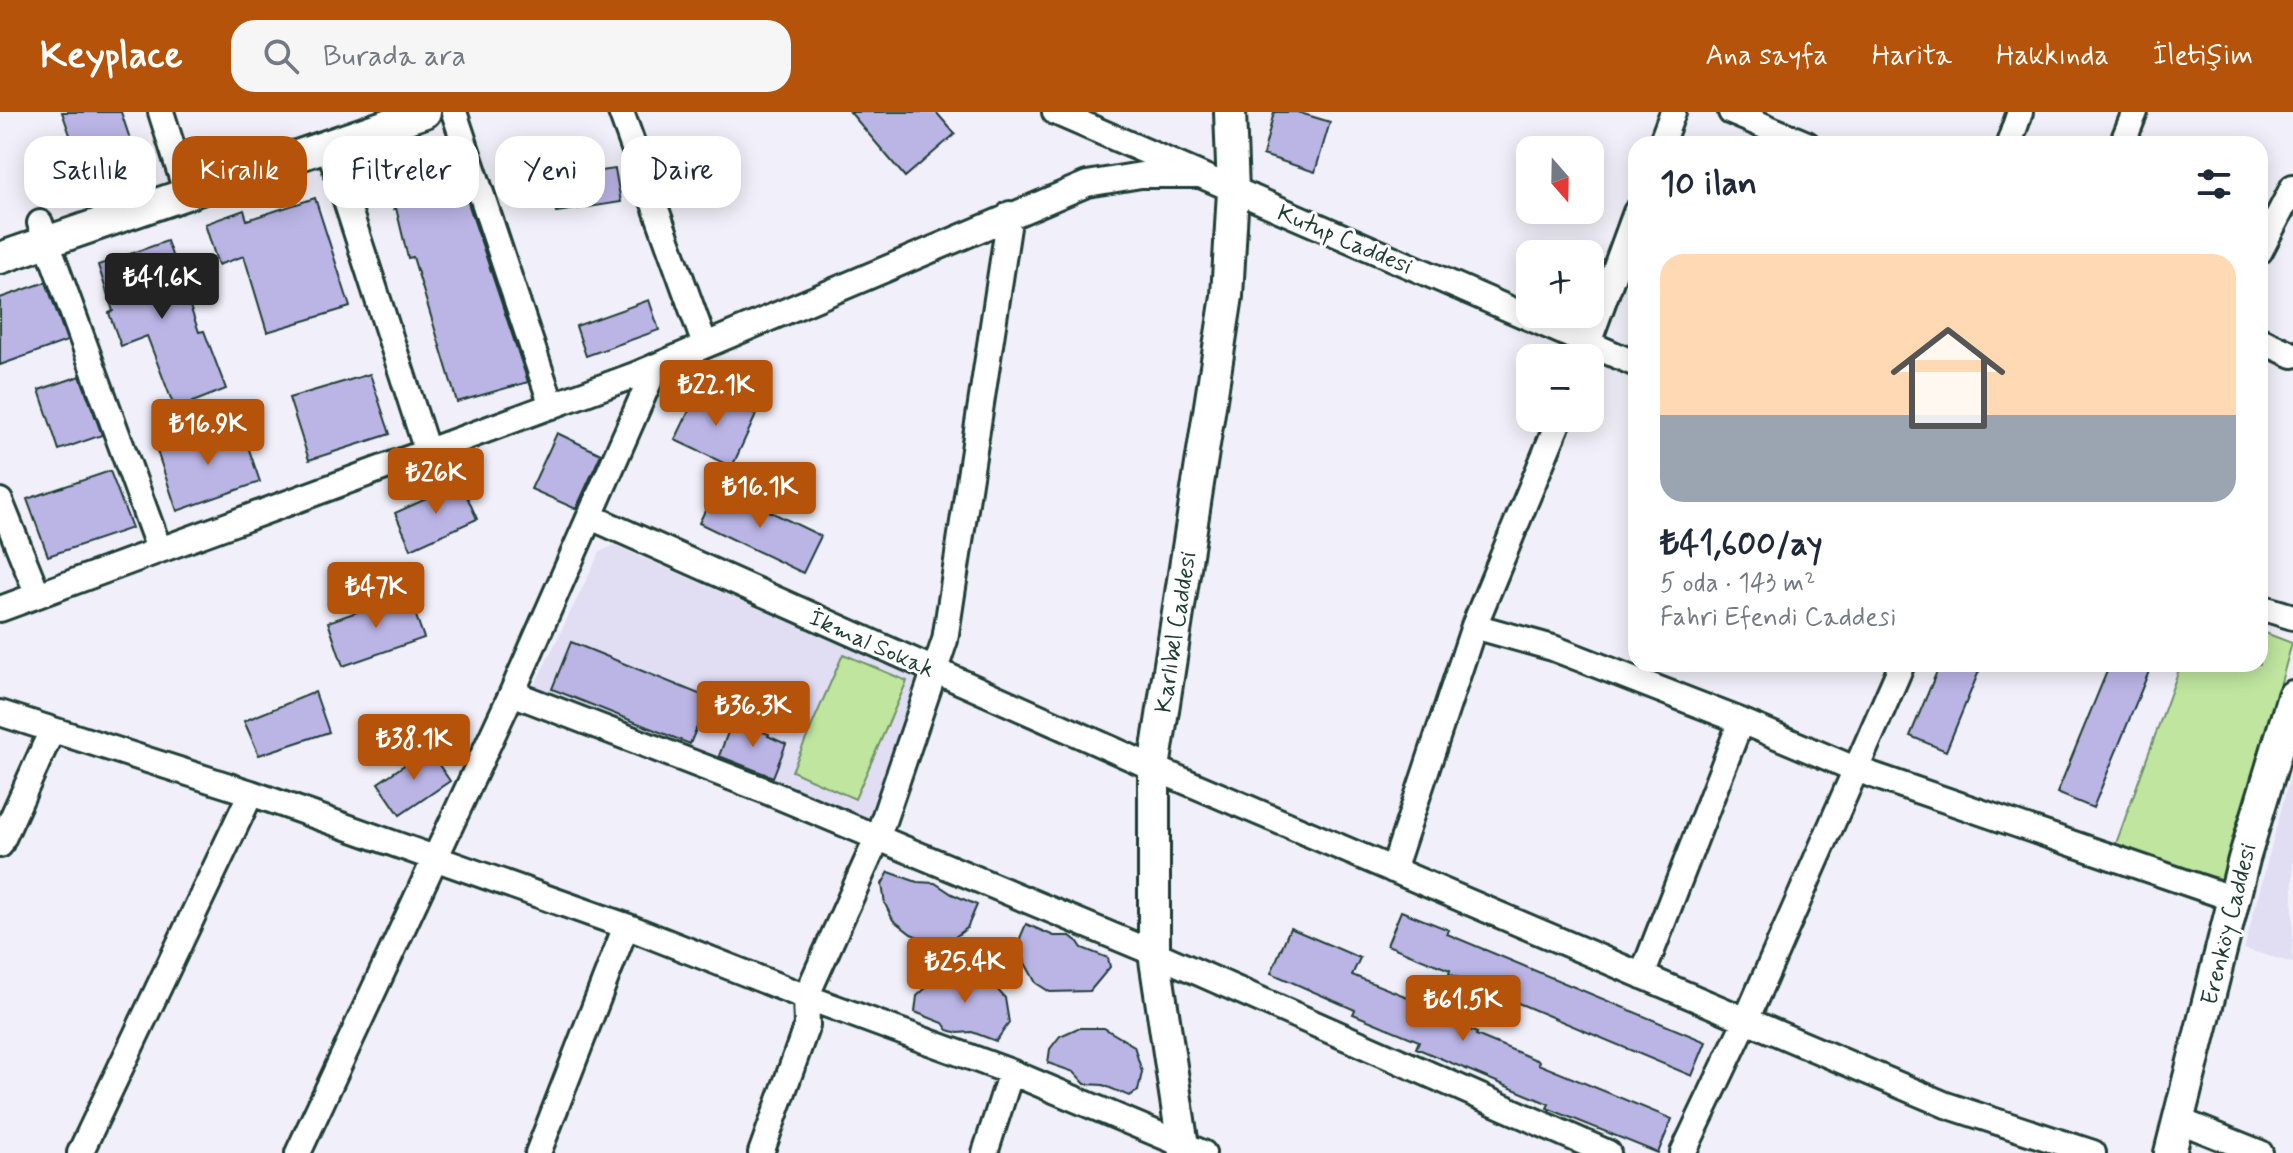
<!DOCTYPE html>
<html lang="tr">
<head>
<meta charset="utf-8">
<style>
	:root { --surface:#fff; --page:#f6f6f7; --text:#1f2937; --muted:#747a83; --accent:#b45309 }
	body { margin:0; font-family:Mynerve,sans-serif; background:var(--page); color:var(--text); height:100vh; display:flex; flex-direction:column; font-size:30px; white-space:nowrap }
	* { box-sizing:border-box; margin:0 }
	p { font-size:26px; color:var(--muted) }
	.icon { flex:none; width:44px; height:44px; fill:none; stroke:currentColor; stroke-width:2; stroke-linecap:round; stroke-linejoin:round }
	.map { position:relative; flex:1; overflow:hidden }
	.sheet { position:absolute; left:1628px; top:24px; width:640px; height:536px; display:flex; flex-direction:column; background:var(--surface); border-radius:24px; box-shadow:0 4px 20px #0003 }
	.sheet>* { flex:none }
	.top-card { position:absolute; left:24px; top:24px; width:760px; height:72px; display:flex; gap:16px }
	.needle { width:52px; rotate:160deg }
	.tools { position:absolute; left:1516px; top:24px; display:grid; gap:16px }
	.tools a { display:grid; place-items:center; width:88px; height:88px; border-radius:16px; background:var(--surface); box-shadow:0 4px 20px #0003; font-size:40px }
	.price { position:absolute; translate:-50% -68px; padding:0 18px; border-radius:8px; background:var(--accent); color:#fff; font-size:26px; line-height:52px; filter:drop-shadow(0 2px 4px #0008) }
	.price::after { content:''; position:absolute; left:50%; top:48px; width:24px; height:18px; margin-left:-12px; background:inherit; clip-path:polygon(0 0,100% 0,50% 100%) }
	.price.selected { background:#222; color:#fff }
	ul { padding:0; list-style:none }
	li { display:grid; align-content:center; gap:16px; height:424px; padding:0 32px }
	li span { display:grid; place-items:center; height:248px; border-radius:24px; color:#555 }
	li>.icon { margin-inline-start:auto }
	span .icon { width:144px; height:144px; fill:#fffc; stroke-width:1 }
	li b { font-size:34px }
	h2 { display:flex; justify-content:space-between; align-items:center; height:96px; padding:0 32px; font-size:34px }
	.chip { padding:0 28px; border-radius:24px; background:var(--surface); box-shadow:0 4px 20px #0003; font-size:28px; line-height:72px }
	.chip.selected { background:var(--accent); color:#fff }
	header { display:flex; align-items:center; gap:48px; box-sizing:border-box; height:112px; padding:0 40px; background:var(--accent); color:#fff }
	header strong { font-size:38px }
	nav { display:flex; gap:44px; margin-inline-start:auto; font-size:28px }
	.search { width:560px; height:72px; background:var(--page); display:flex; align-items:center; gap:20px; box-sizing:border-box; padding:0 28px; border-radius:24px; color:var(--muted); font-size:30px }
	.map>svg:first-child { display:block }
</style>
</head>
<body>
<header>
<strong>Keyplace</strong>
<div class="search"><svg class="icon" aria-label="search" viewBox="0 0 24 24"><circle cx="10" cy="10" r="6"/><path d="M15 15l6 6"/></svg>Burada ara</div>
<nav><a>Ana sayfa</a><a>Harita</a><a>Hakkında</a><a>İletişim</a></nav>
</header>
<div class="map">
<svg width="2293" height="1041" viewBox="0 0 2293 1041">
	<rect width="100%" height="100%" fill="#f1f0fa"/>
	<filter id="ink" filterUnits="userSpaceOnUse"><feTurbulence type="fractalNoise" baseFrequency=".0125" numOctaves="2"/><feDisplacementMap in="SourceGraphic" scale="16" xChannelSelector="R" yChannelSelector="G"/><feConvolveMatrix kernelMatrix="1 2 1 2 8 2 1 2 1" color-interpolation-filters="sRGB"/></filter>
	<g filter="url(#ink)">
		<path fill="#e1def4" d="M614,433L916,566L866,712L534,574L600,440Z
			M2293,653V851L2244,837Z"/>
		<path fill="#bfe59f" stroke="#6f916a" stroke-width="2" d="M2260,519L2292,531L2225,768L2114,737L2181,552H2260Z
			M843,542L907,569L855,687L792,659Z"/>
		<path fill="#bbb5e6" stroke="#1f3d34" stroke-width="2" d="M62,0H121L135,42L83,60Z
			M850,0H936L955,22L905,65Z
			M1274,0H1297L1330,10L1315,60L1263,43Z
			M452,43L528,270L457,290L413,145L408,146L396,96L394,97L384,63Z
			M615,57L621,90L556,100L549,66Z
			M315,86L350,195L267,220L244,144L218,153L205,112L244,98L247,108Z
			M167,129L199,220L204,219L226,277L175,297L147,224L121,234L109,201L113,199L98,153Z
			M46,170L67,229L0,253V186Z
			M649,188L659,218L586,244L576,214Z
			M370,262L390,322L309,348L289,286Z
			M80,264L102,323L59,338L39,278Z
			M700,276L756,303L732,355L675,328Z
			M240,311L260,370L177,399L157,339Z
			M557,321L601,342L576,397L531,377Z
			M110,359L132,416L48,444L27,387Z
			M461,371L477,407L411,437L395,401Z
			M717,374L821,424L803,461L699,411Z
			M408,482L424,526L343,554L328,510Z
			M571,530L709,586L690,632L552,577Z
			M1940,552H1982L1946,639L1910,624Z
			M2110,552H2152L2093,696L2057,681Z
			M315,580L329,620L259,643L244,609Z
			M732,610L769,622L768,624L786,632L773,665L719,644Z
			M428,637L450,669L400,703L378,671Z
			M889,760L917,770L935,771L952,782L977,793L967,816L951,828L932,830L911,822L893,808L885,792L882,772Z
			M1401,799L1449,818L1447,822L1706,930L1692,964L1449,862L1450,858L1387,833Z
			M1026,812L1054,824H1070L1078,830L1082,836L1108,846L1110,855L1090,879L1050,880L1036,871L1025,851L1020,826Z
			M1290,816L1360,846L1352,863L1415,888L1412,895L1477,921L1476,923L1539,949L1538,952L1672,1007L1658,1041L1547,996L1549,992L1416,936L1419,929L1353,902L1355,898L1271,861Z
			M955,860L987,866L1005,886L1009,911L996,929L972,920L958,921L948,918L943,911L915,900L917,884L929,873Z
			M1078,916H1104L1134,934L1142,960L1138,979L1129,984L1103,973L1085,972L1074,960L1048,951L1050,937L1060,924Z"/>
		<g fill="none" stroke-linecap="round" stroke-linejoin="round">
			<defs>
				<path id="minor" d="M161,0L187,82
					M454,0L552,294
					M621,0L705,233
					M1055,0L1636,252
					M1731,0L1807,32
					M1661,32L1673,0
					M2009,32L2020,0
					M2122,32L2135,0
					M328,33L427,339
					M40,111L159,437
					M2260,139L2293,75
					M2260,228L2293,243
					M1583,245L1636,100
					M0,389L38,483
					M591,405L1154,656L1946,993L2093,1041
					M2260,495L2293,505
					M0,497L635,263L1087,72L1141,63H1198
					M1474,514L1553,536L1741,609L1855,657L2234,787
					M512,581L761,677L1154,841L1608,1041
					M0,601L251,681L626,814L806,885L1011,960L1203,1041
					M0,733L52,618
					M1393,758L1474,514L1560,306
					M1642,864L1741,609
					M2178,1008L2260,1041
					M80,1041L251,681
					M298,1041L512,581L656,254
					M538,1041L626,814
					M761,1041L807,913L806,885L877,727L945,528L1010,102
					M985,1041L1011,960
					M1683,1041L1746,908L1902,552"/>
				<path id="tertiary" d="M0,146L425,0
					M1184,1041L1154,841V656L1227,184L1233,79L1230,0
					M2170,1041L2244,747L2293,584"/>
			</defs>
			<use href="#minor" stroke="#1f3d34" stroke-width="30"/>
			<use href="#tertiary" stroke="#1f3d34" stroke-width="36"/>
			<use href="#minor" stroke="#fff" stroke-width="24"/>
			<use href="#tertiary" stroke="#fff" stroke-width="30"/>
		</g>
	</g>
	<g text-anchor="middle" stroke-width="6" stroke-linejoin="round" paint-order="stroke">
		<g font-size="24" fill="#1f3d34" stroke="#fff">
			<text transform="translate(1345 127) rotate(23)" y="8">Kutup Caddesi</text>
			<text transform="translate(1175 520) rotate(-81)" y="8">Karlıbel Caddesi</text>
			<text transform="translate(872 531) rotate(24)" y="8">İkmal Sokak</text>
			<text transform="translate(2228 812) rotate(-76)" y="8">Erenköy Caddesi</text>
		</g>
	</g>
</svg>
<div class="tools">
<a><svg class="needle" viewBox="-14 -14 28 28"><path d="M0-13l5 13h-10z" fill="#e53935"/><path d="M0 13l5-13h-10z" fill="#747a83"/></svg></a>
<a>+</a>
<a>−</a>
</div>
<b class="price selected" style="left:162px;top:209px">₺41.6K</b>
<b class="price" style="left:716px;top:316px">₺22.1K</b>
<b class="price" style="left:208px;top:355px">₺16.9K</b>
<b class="price" style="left:436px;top:404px">₺26K</b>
<b class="price" style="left:760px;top:418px">₺16.1K</b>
<b class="price" style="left:376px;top:518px">₺47K</b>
<b class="price" style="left:753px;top:637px">₺36.3K</b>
<b class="price" style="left:414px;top:670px">₺38.1K</b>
<b class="price" style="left:965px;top:893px">₺25.4K</b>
<b class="price" style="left:1463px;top:931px">₺61.5K</b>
<div class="top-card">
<a class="chip">Satılık</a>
<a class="chip selected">Kiralık</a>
<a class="chip">Filtreler</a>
<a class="chip">Yeni</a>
<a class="chip">Daire</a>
</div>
<section class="sheet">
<h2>10 ilan<svg class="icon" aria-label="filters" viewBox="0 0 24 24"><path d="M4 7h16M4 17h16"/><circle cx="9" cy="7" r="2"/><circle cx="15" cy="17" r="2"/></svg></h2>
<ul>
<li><span style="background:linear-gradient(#ffd9b3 65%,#9aa5b1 0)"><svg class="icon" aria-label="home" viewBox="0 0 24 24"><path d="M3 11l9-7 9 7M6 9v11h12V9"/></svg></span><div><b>₺41,600/ay</b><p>5 oda · 143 m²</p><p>Fahri Efendi Caddesi</p></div></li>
</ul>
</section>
</div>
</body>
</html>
